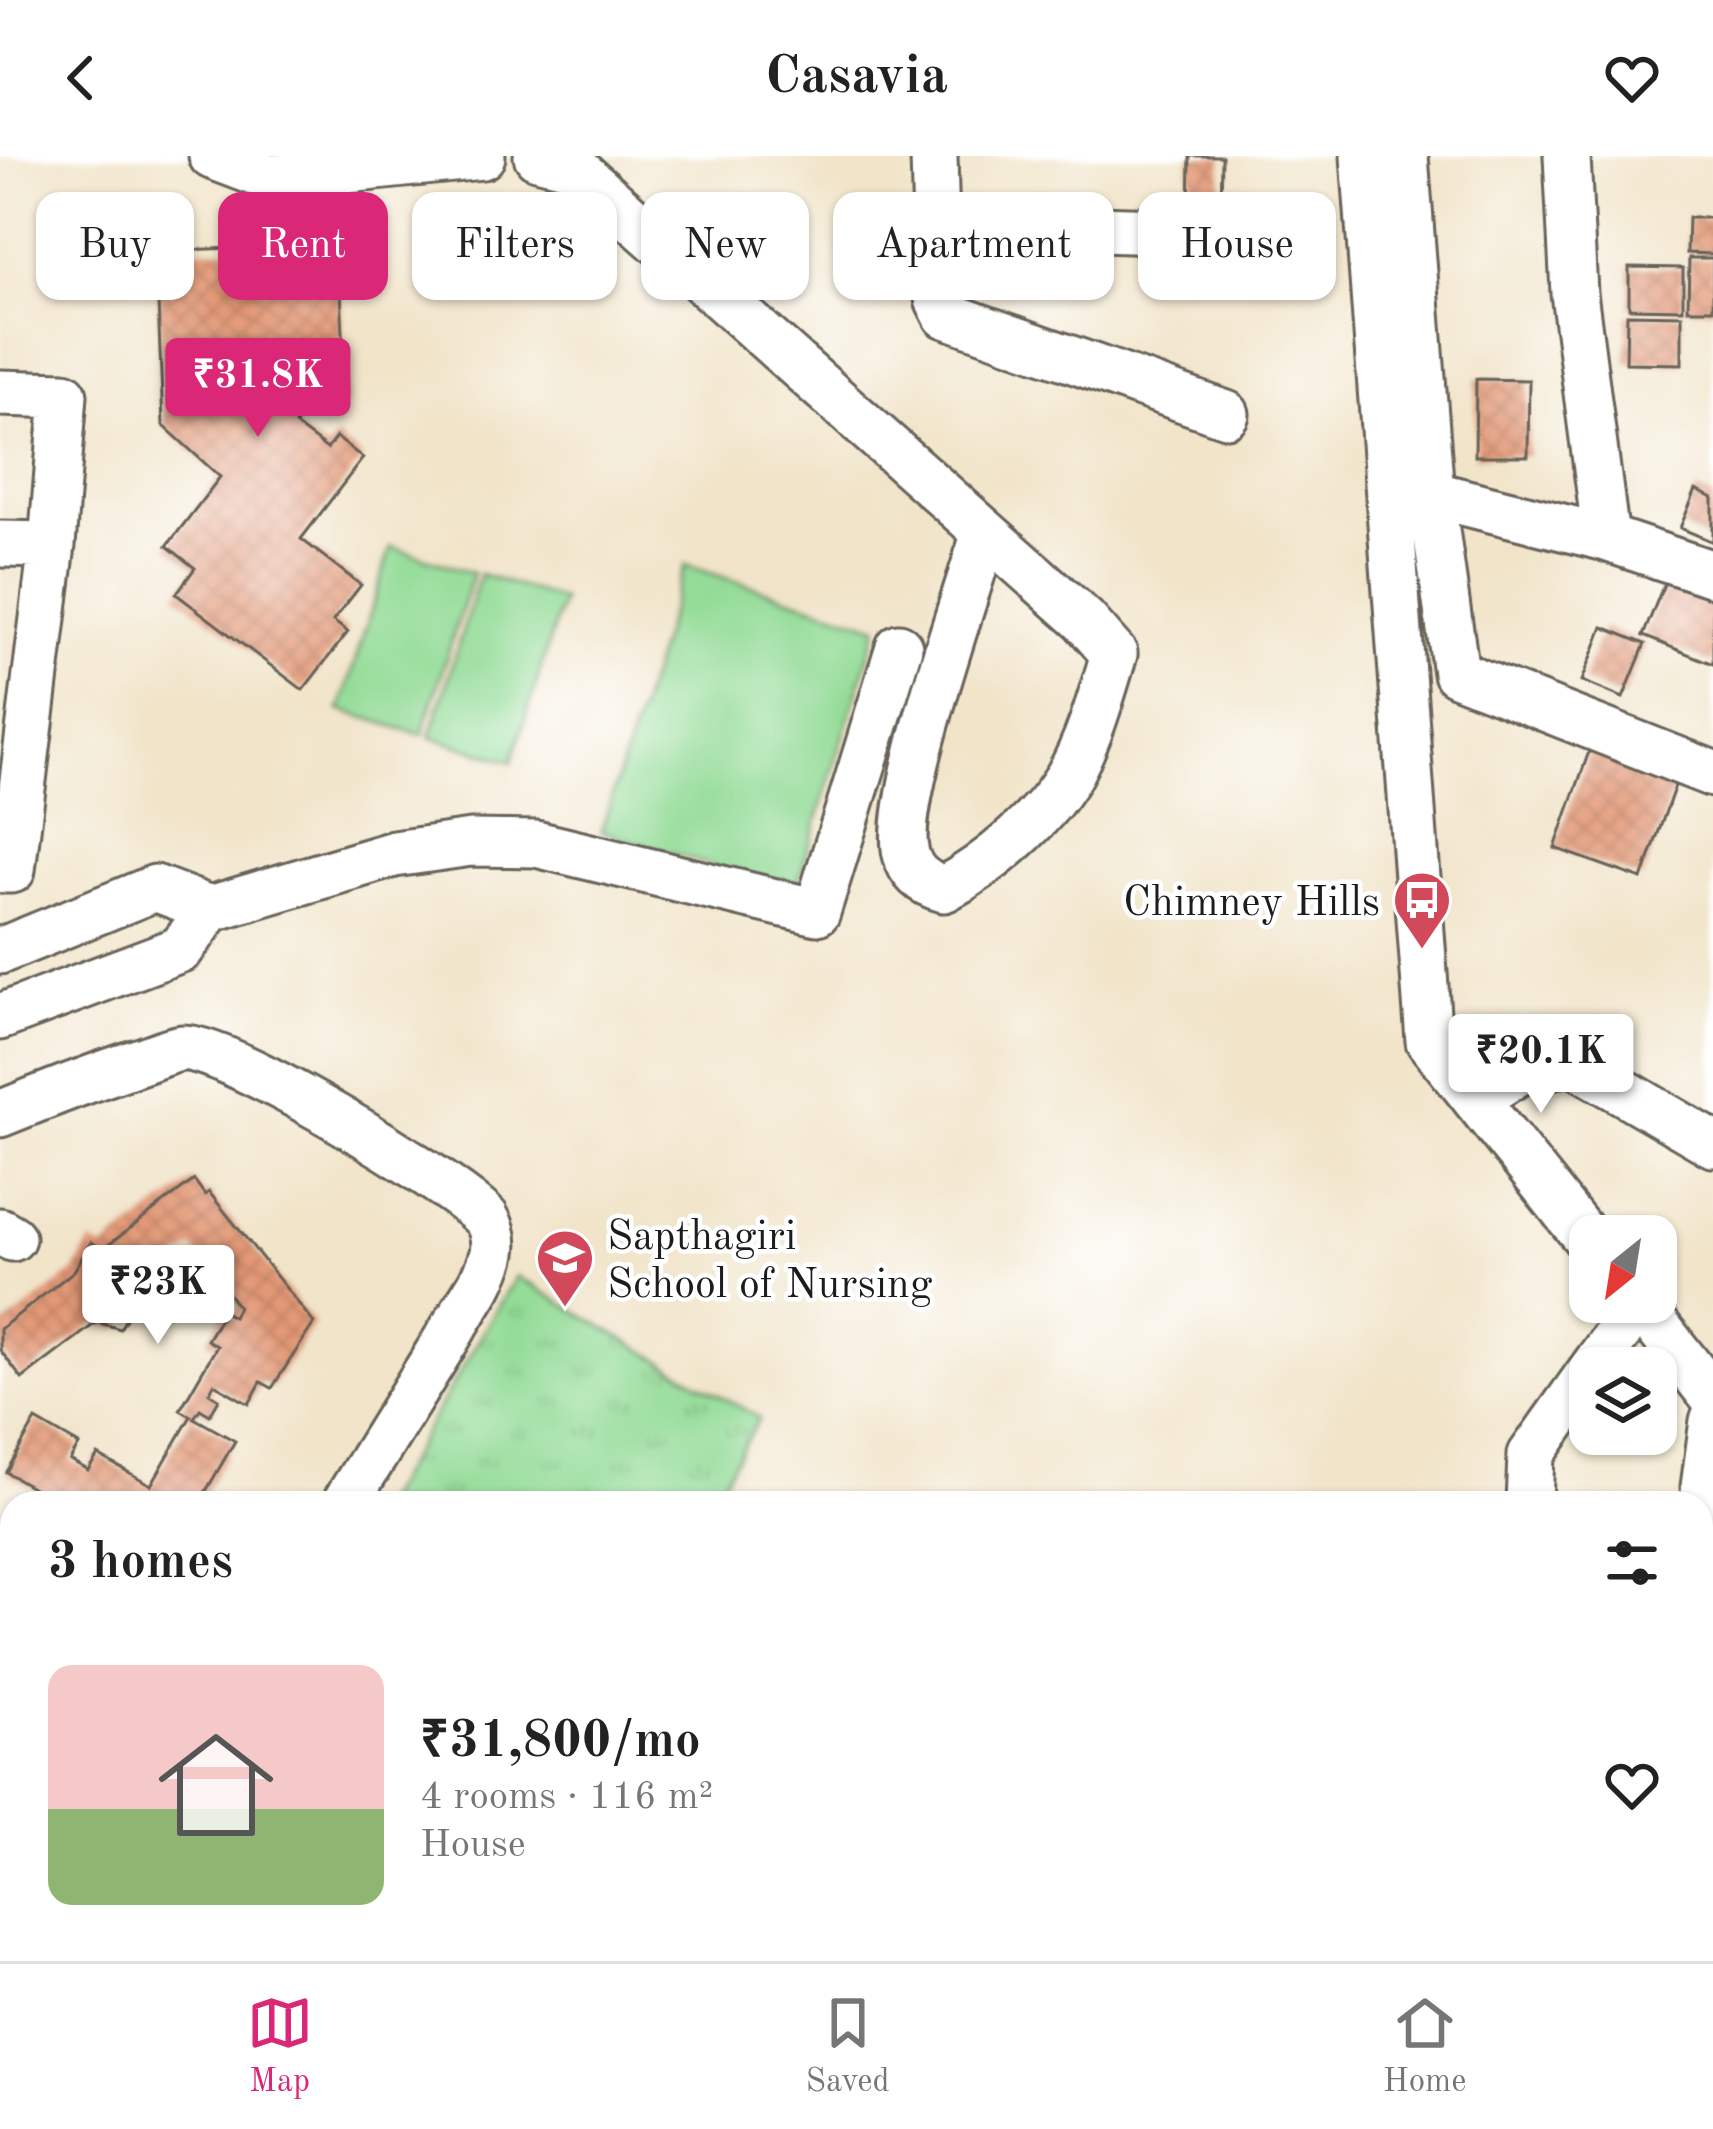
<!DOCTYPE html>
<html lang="en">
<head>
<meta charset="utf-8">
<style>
	:root { --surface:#fff; --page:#f6f6f6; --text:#222; --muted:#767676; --line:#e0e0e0; --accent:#db2777 }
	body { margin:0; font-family:"Old Standard TT",serif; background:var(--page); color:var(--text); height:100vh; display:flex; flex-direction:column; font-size:45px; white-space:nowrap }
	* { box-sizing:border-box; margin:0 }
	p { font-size:39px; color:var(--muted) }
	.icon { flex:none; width:66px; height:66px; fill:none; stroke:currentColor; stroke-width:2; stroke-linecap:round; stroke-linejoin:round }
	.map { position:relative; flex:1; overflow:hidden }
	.drawer { position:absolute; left:0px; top:1335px; width:1713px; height:471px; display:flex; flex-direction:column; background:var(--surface); border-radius:36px 36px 0 0; box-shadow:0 3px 9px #0004 }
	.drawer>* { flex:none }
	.guide { position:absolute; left:36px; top:36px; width:1641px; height:108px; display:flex; gap:24px }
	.needle { width:78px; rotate:210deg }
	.fabs { position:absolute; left:1569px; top:1059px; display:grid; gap:24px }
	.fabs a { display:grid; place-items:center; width:108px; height:108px; border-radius:24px; background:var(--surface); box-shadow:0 3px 9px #0004; font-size:60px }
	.price { position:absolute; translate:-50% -102px; padding:0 27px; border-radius:12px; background:#fff; color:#222; font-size:39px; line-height:78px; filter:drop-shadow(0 3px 6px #0008) }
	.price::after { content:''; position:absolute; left:50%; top:72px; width:36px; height:27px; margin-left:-18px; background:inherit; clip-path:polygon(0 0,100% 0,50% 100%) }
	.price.active { background:var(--accent); color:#fff }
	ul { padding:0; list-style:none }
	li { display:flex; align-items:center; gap:36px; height:300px; padding:0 48px }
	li+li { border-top:3px solid var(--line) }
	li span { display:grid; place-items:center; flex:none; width:336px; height:240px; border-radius:24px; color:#555 }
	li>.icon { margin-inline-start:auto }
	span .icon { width:144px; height:144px; fill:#fffc; stroke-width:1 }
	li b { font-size:51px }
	h2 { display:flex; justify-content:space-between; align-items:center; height:144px; padding:0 48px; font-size:51px }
	.pill { padding:0 42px; border-radius:24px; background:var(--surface); box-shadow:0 3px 9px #0004; font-size:42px; line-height:108px }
	.pill.active { background:var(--accent); color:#fff }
	header { display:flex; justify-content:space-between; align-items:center; height:156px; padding:0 48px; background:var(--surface); font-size:54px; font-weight:600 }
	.tab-bar { display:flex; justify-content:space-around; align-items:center; height:168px; border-top:3px solid var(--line); background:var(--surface); font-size:33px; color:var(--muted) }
	.tab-bar a { display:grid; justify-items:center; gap:6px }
	.tab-bar .active { color:var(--accent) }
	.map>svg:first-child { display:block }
</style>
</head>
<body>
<header><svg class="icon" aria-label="back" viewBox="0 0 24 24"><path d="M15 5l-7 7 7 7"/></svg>Casavia<svg class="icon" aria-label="heart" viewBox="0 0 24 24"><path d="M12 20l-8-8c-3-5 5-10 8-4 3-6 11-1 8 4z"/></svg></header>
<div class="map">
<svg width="1713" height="1805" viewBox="0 0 1713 1805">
	<defs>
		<pattern id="grass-tufts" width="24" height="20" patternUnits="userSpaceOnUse" patternTransform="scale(3)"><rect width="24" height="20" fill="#93db96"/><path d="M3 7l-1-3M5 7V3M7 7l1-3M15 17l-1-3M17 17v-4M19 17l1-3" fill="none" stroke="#7ebb81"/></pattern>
		<pattern id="building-cross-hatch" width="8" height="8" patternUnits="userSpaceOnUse" patternTransform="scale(3)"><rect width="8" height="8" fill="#e39977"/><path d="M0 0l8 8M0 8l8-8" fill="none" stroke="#c28366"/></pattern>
	</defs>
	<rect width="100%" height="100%" fill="#fff"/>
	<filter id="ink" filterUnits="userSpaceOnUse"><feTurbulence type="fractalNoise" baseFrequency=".00833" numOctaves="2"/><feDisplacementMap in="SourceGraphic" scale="24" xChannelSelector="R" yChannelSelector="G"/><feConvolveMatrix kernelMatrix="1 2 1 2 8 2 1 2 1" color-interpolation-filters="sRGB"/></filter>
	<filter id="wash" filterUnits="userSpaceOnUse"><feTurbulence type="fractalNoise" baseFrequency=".004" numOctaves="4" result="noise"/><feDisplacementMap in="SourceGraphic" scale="48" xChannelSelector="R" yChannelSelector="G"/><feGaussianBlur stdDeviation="2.7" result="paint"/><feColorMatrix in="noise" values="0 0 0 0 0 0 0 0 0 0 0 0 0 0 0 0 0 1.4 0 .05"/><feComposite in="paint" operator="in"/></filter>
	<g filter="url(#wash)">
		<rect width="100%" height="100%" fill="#f1e4c9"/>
		<path fill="url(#grass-tufts)" stroke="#587c59" stroke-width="3" d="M516,1120L759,1262L710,1347H383Z"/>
		<path fill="#93db96" stroke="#587c59" stroke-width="3" d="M391,391L473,417L422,579L340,554Z
			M685,409L878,470L795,736L601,675Z
			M480,418L562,444L512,606L430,581Z"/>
		<g id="blocks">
			<path fill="url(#building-cross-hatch)" d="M1190,0H1222L1221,54H1189Z
				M1688,62H1713V98L1687,97Z
				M339,88L346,247L308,252L295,269L327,293L336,281L363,302L301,383L361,429L333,465L348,476L303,534L176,438L195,412L167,390L220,321L163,269L156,95Z
				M1689,102H1713V153H1688Z
				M1629,111L1683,112V153L1629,152Z
				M1627,158L1682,159V208L1626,207Z
				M1476,223L1529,224L1528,300H1475Z
				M1696,334L1713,342V386L1680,372Z
				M1666,423L1713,441V508L1643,480Z
				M1603,471L1645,488L1623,542L1582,525Z
				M1592,587L1679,618L1642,723L1555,692Z
				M194,1024L205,1039L209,1036L314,1167L272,1232L261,1226L249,1248L214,1228L209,1237L219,1243L210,1259L200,1253L194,1262L235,1285L199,1347H50L52,1343L6,1316L36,1264L79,1289L70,1304L88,1314L98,1299L151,1329L191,1260L180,1254L217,1190L207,1184L224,1156L233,1161L238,1151L193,1092L146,1129L120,1173L97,1166L22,1223L0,1194V1173L74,1115L91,1086L103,1093Z"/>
		</g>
	</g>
	<g filter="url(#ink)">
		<use href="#blocks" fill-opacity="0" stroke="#676259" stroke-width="3"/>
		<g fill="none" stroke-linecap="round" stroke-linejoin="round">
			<defs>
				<path id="minor" d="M212,0L270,22L482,0
					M537,0L572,9L1084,464L1114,498C1102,538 1089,585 1068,621C1041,665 989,709 944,733C925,728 911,718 906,698C892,647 967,438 985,376
					M934,0L938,143L946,159L1226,258
					M1364,0L1429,885L1590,1087
					M1405,0L1431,338L1456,517L1713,618
					M1567,0L1574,137L1606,382
					M936,68L1192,76
					M0,237L64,239L52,389L12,714H0
					M1431,338L1606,382L1713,418
					M0,388L52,389
					M0,795L155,732L210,753L394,698L471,687L536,688L817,756L899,491
					M0,861L181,793L210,753
					M1475,943L1522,914L1572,906L1713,988
					M0,958C46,939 91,922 138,906C152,902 167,894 182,892C224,887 453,1027 486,1062C501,1087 492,1105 480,1129L345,1347
					M0,1075L12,1082
					M1638,1146L1713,1241
					M1593,1212L1639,1148
					M1713,1265L1704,1331L1713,1386
					M1529,1347L1531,1299L1590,1216
					M641,1794L676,1803
					M1437,1805L1439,1794"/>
			</defs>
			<use href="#minor" stroke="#676259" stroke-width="51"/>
			<use href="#minor" stroke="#fff" stroke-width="45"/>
		</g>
	</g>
	<defs>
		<symbol id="bus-pin" viewBox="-11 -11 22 30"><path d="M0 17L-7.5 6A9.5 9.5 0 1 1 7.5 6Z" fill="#d1495b" stroke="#fff"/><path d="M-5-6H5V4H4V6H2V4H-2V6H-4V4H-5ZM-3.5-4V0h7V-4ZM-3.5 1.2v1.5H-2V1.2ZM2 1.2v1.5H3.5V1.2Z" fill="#fff"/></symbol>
		<symbol id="university-pin" viewBox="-11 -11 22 30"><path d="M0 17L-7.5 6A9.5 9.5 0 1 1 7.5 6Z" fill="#d1495b" stroke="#fff"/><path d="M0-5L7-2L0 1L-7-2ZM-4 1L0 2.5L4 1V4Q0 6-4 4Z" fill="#fff"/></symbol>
	</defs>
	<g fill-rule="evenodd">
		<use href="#bus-pin" x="1389" y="711" width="66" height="90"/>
		<use href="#university-pin" x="532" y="1069" width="66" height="90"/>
	</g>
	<g text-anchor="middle" stroke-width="9" stroke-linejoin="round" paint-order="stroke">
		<g font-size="42" fill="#1c1c1c" stroke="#fff" text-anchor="end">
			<text x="1380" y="759">Chimney Hills</text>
			<text x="607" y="1093" text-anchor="start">Sapthagiri<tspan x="607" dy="48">School of Nursing</tspan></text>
		</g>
	</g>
</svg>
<div class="fabs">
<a><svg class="needle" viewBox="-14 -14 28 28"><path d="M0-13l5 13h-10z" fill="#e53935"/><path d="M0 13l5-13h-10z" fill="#767676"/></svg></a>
<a><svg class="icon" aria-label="layers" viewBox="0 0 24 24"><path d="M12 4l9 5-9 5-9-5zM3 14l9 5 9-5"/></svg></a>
</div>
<b class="price active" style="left:258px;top:284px">₹31.8K</b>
<b class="price" style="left:1541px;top:960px">₹20.1K</b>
<b class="price" style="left:158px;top:1191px">₹23K</b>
<div class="guide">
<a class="pill">Buy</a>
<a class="pill active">Rent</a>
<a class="pill">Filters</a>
<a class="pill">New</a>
<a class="pill">Apartment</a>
<a class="pill">House</a>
</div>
<section class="drawer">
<h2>3 homes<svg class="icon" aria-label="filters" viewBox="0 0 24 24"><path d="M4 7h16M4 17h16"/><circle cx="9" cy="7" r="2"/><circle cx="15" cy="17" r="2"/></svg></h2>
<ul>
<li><span style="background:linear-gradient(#f6c9c9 60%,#8fb573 0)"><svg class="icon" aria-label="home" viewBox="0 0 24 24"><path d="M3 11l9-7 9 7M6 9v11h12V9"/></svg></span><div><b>₹31,800/mo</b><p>4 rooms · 116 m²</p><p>House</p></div><svg class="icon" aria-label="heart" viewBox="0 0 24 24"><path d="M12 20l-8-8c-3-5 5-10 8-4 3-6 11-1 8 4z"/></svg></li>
</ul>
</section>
</div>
<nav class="tab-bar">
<a class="active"><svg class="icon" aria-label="map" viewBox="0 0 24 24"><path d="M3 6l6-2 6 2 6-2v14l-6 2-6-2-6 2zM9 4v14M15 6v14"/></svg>Map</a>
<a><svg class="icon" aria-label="saved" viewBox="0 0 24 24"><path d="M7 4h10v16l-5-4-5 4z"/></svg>Saved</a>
<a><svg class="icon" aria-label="home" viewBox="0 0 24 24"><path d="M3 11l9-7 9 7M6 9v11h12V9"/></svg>Home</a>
</nav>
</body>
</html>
